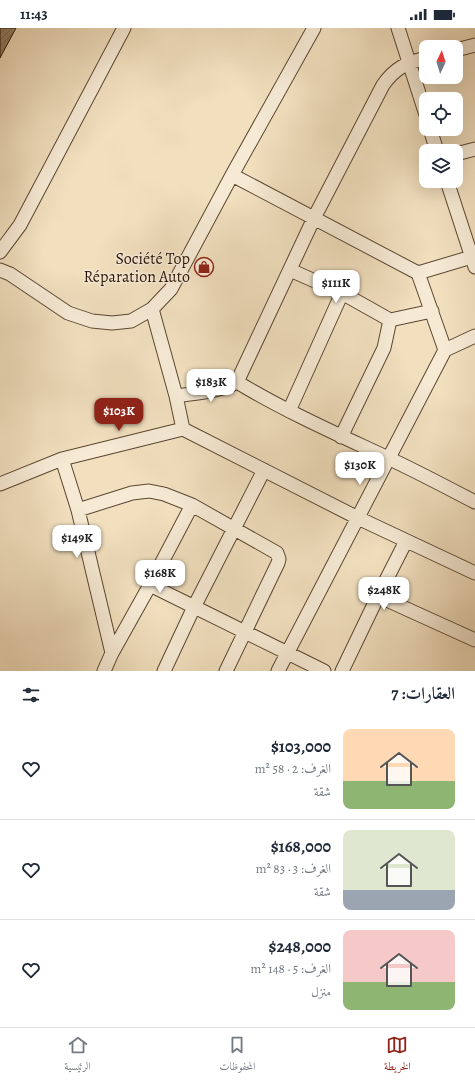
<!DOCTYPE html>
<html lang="ar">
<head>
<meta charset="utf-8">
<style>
	:root { --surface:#fff; --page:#f2f2f3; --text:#1f2937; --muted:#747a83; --line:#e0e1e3; --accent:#8f2418 }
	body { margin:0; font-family:Alegreya,Amiri,serif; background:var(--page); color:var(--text); direction:rtl; height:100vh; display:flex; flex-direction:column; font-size:15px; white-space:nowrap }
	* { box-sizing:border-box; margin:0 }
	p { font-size:13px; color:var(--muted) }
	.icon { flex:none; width:22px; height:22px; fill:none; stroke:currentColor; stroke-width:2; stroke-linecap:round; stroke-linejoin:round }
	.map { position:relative; height:643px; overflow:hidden; direction:ltr }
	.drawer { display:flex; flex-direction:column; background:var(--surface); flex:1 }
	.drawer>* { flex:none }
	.needle { width:26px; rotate:4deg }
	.fabs { position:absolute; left:419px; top:12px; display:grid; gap:8px }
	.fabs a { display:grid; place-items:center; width:44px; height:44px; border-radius:8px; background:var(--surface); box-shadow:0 4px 16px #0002; font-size:20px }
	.price { position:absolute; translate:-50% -34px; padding:0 9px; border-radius:8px; background:#fff; color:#222; font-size:13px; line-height:26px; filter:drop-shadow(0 1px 2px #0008) }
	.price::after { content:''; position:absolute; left:50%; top:24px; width:12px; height:9px; margin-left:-6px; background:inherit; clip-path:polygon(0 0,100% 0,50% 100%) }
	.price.active { background:var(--accent); color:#fff }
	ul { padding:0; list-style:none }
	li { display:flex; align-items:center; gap:12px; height:100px; padding:0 20px }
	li+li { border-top:1px solid var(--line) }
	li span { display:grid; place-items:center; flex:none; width:112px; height:80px; border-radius:8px; color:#555 }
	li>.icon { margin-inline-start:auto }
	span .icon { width:48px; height:48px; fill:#fffc; stroke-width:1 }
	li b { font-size:17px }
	h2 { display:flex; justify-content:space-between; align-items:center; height:48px; padding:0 20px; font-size:17px }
	.status { display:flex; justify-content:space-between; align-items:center; height:28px; padding:0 20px; background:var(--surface); direction:ltr }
	.status svg { height:11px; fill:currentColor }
	.dock { display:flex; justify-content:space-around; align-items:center; height:56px; border-top:1px solid var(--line); background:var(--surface); font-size:11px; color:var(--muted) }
	.dock a { display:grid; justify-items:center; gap:2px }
	.dock .active { color:var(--accent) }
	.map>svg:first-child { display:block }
</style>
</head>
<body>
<div class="status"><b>11:43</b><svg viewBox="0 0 49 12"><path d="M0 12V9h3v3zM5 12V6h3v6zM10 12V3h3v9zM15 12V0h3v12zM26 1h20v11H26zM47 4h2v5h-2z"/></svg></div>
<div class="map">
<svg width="475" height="643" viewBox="0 0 475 643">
	<defs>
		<pattern id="building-hatch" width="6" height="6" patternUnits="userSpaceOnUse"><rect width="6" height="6" fill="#917e65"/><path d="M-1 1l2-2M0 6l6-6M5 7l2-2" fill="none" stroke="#766651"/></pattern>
	</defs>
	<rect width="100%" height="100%" fill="#f1dfbe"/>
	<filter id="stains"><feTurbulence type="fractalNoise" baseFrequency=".005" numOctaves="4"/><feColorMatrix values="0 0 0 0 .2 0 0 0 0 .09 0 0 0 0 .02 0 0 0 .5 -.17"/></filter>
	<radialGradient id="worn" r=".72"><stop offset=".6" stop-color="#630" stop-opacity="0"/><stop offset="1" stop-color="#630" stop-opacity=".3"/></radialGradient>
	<path fill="url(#building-hatch)" stroke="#291404" d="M0,0H16L0,30Z"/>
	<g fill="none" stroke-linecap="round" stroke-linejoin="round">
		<defs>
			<path id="minor" d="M398,0L426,87
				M456,22L475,17
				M430,101L437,123
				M456,126L475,121
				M232,147L418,245L445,322
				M447,153L475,239
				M0,224L20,197L124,0
				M0,242L10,246L68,285L92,293L112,295L131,293L152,281L171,261L232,147L314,0
				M290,242L342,265L390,292L432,283
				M418,245L475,228
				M152,281L176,368L183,401
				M237,354C285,383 337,406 388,430C418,444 446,459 475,474
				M176,368C196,365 218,364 237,354L314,190L383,57C395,40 406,35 426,30
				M289,383L342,265
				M341,409L384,320L390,292
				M62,431L78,482L112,625
				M0,456L62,431L183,401L358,490L475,545
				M78,482L132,465L149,463L164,466L192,477L277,525L279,531L278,535L226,643
				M150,557L324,643
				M378,568L475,612
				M104,643L112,625L150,557L192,477
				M164,643L194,579L264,442
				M278,643L445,322L475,308
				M342,643L378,568L406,513"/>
		</defs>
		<use href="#minor" stroke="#5b4732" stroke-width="15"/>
		<use href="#minor" stroke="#f6ead5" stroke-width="13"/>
	</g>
	<defs>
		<symbol id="shop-ring" viewBox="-11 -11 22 22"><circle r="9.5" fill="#f6ead5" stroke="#8f2418" stroke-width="1.5"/><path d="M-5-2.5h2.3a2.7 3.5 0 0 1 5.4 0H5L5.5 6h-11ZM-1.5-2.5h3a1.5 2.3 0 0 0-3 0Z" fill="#8f2418"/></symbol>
	</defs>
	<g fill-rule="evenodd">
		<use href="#shop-ring" x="193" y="228" width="22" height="22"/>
	</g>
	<g text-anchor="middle" stroke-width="3" stroke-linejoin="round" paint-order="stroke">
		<g font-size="16" fill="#291404" stroke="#f6ead5" text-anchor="end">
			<text x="190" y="236">Société Top<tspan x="190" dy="18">Réparation Auto</tspan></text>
		</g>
	</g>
	<rect width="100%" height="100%" filter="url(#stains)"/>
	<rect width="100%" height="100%" fill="url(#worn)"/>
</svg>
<div class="fabs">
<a><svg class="needle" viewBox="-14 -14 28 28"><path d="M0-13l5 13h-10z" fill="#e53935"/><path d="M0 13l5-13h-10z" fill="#747a83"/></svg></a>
<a><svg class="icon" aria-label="locate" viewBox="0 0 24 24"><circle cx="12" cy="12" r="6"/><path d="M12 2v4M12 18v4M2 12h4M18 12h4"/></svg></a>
<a><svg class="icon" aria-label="layers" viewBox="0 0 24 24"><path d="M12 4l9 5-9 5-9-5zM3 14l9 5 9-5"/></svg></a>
</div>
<b class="price" style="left:336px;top:276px">$111K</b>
<b class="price" style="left:211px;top:375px">$183K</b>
<b class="price active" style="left:119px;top:404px">$103K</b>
<b class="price" style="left:360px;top:458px">$130K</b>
<b class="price" style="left:77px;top:531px">$149K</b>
<b class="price" style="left:160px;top:566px">$168K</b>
<b class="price" style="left:384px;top:583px">$248K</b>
</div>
<section class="drawer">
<h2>العقارات: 7<svg class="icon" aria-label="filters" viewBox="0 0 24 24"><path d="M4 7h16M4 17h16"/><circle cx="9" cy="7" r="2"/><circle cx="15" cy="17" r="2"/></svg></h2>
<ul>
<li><span style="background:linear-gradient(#ffd9b3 65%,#8fb573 0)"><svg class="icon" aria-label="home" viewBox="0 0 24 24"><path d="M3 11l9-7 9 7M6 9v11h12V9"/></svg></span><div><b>$103,000</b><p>الغرف: 2 · 58 m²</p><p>شقة</p></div><svg class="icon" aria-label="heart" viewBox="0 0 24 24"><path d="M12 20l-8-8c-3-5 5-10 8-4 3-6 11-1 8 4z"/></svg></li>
<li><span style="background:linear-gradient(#dfe7d0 75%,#9aa5b1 0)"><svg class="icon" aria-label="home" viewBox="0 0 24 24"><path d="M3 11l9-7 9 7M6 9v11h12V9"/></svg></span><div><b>$168,000</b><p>الغرف: 3 · 83 m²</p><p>شقة</p></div><svg class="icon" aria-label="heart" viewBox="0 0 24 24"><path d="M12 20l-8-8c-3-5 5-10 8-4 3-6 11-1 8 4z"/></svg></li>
<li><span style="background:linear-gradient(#f6c9c9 65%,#8fb573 0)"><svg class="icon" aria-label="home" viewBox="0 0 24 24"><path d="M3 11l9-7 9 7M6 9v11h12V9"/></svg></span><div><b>$248,000</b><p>الغرف: 5 · 148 m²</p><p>منزل</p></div><svg class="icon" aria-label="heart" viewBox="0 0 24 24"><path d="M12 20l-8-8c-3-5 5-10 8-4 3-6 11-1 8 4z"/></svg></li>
</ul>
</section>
<nav class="dock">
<a class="active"><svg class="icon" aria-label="map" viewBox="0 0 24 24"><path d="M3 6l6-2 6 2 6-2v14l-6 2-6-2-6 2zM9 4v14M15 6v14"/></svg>الخريطة</a>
<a><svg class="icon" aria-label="saved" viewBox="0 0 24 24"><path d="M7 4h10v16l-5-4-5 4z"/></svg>المحفوظات</a>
<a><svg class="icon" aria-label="home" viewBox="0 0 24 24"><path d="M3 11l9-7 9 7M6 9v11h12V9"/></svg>الرئيسية</a>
</nav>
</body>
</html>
